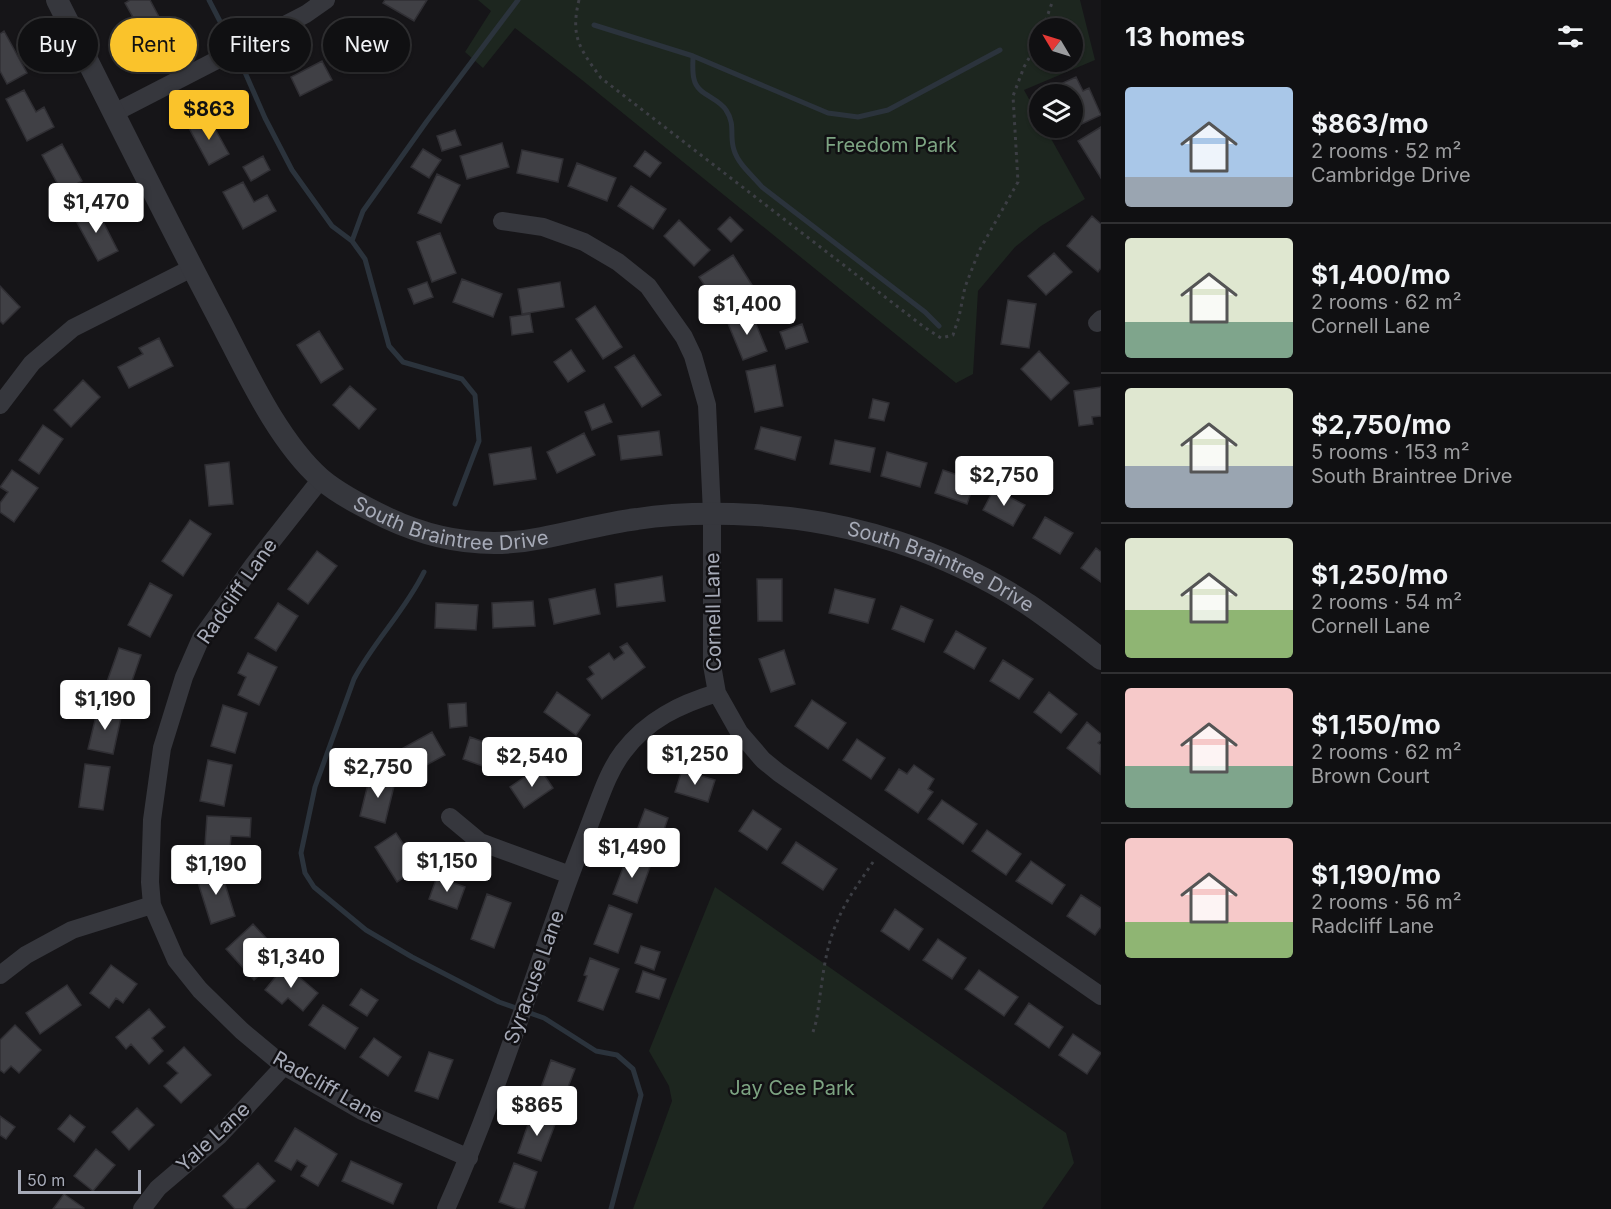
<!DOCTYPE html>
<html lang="en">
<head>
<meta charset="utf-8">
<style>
	:root { --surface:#101012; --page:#1e1e20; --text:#f1f3f6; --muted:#9c9d9f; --line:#303032; --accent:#fac32b }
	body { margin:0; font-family:Inter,sans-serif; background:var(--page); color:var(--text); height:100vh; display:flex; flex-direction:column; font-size:22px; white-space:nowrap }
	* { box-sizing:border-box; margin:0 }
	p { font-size:20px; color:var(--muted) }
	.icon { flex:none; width:33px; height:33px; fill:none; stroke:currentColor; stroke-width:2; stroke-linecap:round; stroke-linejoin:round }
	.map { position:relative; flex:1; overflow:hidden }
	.side { display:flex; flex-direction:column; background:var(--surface); width:510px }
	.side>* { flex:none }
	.guide { position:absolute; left:18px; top:18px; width:570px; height:54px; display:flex; gap:12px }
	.needle { width:39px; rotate:308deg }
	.tools { position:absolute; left:1029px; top:18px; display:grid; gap:12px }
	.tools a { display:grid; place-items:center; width:54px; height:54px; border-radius:50%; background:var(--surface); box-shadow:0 2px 4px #0004,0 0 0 2px var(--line); font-size:30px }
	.scale { position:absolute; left:18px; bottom:15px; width:123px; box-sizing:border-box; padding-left:6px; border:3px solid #a7abb8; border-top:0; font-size:16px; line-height:21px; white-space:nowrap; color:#a7abb8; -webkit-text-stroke:4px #111013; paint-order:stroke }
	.price { position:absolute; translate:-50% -51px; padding:0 14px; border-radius:6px; background:#fff; color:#222; font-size:20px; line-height:39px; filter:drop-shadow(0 2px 3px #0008) }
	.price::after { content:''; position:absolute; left:50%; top:36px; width:18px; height:14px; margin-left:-9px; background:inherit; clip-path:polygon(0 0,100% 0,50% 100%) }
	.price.selected { background:var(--accent); color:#111 }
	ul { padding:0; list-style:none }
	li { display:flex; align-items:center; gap:18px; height:150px; padding:0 24px }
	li+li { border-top:2px solid var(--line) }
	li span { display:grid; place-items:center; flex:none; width:168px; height:120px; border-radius:6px; color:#555 }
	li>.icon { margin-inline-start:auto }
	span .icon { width:72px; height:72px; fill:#fffc; stroke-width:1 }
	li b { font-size:26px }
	h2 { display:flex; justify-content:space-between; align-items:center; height:72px; padding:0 24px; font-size:26px }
	.pill { padding:0 21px; border-radius:27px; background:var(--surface); box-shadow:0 2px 4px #0004,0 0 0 2px var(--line); font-size:21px; line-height:54px }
	.pill.selected { background:var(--accent); color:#111 }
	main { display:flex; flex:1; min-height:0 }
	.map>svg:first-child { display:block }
</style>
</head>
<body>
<main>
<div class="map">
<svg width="1101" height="1209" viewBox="0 0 1101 1209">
	<rect width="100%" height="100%" fill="#161518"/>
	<path fill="#1d261f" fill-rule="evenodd" d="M478,0H1080L1095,60L1024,90L1039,117L1040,128H1045L1085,199L1041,226L1015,247L978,291L973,374L956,383L582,80L515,28L483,68L465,52L491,11ZM1072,28V62H1040V28Z
		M715,887L1066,1133L1074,1163L1042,1209H633L672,1101L669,1086L649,1051Z"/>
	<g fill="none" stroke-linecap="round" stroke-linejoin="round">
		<path stroke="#2b333c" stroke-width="5" d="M209,0L225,31
			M594,25L693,56L828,113L858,117L888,110L1000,50
			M693,56C693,63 692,72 694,79C697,95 718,97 726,110C736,125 729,135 734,150C738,164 753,176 762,187L925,312L939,326
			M244,70L265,118L292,170L332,226L352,241L365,259L389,346L403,362L462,379L475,395L479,441L455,504
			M352,241L363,211L427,121L518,0
			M424,572C405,611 374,641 354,679L315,787L301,853L305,873L314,887L366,930L412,957L499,1002L544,1018L596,1051L617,1055L633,1069L641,1095L611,1209"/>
	</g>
	<path fill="#404045" stroke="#302f34" stroke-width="1.5" d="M130,0H150L168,34L148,44L125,3Z
		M385,0H427L414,21L383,3Z
		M372,20L389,39L353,71L336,52Z
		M4,31L27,73L7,84L0,71V34Z
		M322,61L332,80L300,96L291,77Z
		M1076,77L1083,91L1089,88L1101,115L1058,135L1055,128H1072V94H1060L1056,86Z
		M24,90L36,112L44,107L54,127L27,141L6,99Z
		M209,118L229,154L209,165L189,128Z
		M1101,127V178L1078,141Z
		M455,130L461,145L442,151L437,136Z
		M502,143L509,167L467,179L460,156Z
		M62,144L82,181L62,192L42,155Z
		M423,149L441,160L429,178L411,167Z
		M522,150L563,159L558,182L517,173Z
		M645,151L661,163L650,177L634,166Z
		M263,156L270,170L251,181L243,167Z
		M577,163L616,178L607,201L568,186Z
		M437,174L460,185L441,223L418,213Z
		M243,182L254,202L267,195L276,211L243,229L223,192Z
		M631,186L666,209L653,229L618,206Z
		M95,206L118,251L98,261L74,217Z
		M1092,216L1101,224V268L1098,272L1067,246Z
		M730,217L743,230L731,242L718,229Z
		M679,220L710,250L694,266L664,236Z
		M440,233L456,273L432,282L417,242Z
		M1054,253L1072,272L1046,295L1028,276Z
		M733,255L759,296L741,308L728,286L712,296L699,277Z
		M462,279L502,294L493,317L453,302Z
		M427,282L433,297L414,304L408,289Z
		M560,282L564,307L522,314L518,289Z
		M0,286L20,307L3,324L0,321Z
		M1008,300L1036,304L1029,348L1001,344Z
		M595,306L622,347L603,359L576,319Z
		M751,312L767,351L743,360L727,321Z
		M530,314L533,332L512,335L510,317Z
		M802,324L808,342L786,349L780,332Z
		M319,331L343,369L321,383L297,345Z
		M159,338L173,366L129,388L118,367L143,354L139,348Z
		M571,350L585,371L568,382L554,362Z
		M1039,351L1069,383L1051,400L1021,369Z
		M634,355L661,395L642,407L615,367Z
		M775,365L783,406L755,412L746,371Z
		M83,380L100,397L71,427L54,410Z
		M350,386L376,409L359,429L333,405Z
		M1101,387V416L1092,417L1093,424L1079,426L1074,391Z
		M873,399L889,403L884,421L869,418Z
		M604,404L612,422L592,430L585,412Z
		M43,425L63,439L39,474L19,460Z
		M761,427L801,437L795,460L755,449Z
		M659,431L662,455L621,460L618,436Z
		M584,433L595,455L557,473L547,452Z
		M835,440L875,448L870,472L830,464Z
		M531,447L536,479L494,485L489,454Z
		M887,452L927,463L920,487L881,476Z
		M229,462L233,504L209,506L205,465Z
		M12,470L38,488L14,522L0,512V503L8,492L0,487Z
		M943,470L975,481L967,504L935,493Z
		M994,489L1025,505L1013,526L983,510Z
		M1045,517L1073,533L1060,554L1033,538Z
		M190,520L211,534L183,576L162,561Z
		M1096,548L1101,552V582L1081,568Z
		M317,551L337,566L308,604L288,589Z
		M662,576L665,601L617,607L615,584Z
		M757,579H782V621H758Z
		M150,583L172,595L150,637L128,625Z
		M595,589L600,614L554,624L549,599Z
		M835,589L875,599L868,623L829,613Z
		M533,601L535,626L493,628L492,603Z
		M278,603L298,616L276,651L255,638Z
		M436,603L478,605L476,630L435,628Z
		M901,606L933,620L924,642L892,629Z
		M956,631L986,648L974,669L944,652Z
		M627,643L645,667L602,699L587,679L594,674L589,667L609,653L614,660L624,653L620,647Z
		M119,648L141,655L125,701L103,693Z
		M784,650L795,684L771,692L759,659Z
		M248,653L277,667L259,705L238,695L246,677L238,673Z
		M1003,660L1033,679L1019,699L990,681Z
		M557,692L590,715L576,735L544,712Z
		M1049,692L1077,714L1061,733L1034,712Z
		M812,700L846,723L828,749L795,726Z
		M466,703L467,726L450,728L448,704Z
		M223,705L247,713L235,753L211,746Z
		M98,708L122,713L113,754L88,749Z
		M1087,722L1101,734V740L1098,743L1101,745L1100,774L1067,748Z
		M432,732L445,755L408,775L396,752Z
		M470,737L498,747L491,769L463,759Z
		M857,739L885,758L871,779L843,760Z
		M208,760L232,765L224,806L200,801Z
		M85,764L110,767L103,810L79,807Z
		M914,765L934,779L928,789L933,792L918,813L885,790L899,769L907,774Z
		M539,767L553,788L524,808L510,787Z
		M682,770L715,780L708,802L675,792Z
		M370,776L395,782L385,823L360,816Z
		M942,800L977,824L963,844L928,819Z
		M645,809L668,818L657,850L633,841Z
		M753,810L781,829L767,850L739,831Z
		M207,816L251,818L250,837L231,836L229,861L204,859Z
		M987,830L1021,854L1006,875L972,851Z
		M396,833L419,868L397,882L375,847Z
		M796,842L837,869L823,890L782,863Z
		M628,855L651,864L637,903L613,894Z
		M1031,861L1065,885L1052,904L1016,881Z
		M220,868L235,916L211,924L196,876Z
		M437,877L465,887L457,909L429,899Z
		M487,894L511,903L494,948L471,939Z
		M1081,895L1101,908V927L1095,935L1067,916Z
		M609,905L632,914L618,953L594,944Z
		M895,909L923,929L909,950L881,931Z
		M253,924L266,938L257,946L273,963L254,980L226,949Z
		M938,939L966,958L952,979L923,960Z
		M641,946L660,952L654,970L635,963Z
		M590,958L619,969L603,1010L578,1001L587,976L584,975Z
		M111,965L137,984L123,1003L116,998L109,1008L90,993Z
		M285,965L318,993L303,1011L288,998L282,1004L265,990Z
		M979,970L1018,997L1004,1016L965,989Z
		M643,971L666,979L659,999L636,992Z
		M67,985L81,1005L40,1034L26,1013Z
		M361,989L378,1000L367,1016L350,1005Z
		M1029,1003L1063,1027L1049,1048L1015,1024Z
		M323,1005L358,1028L345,1049L309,1025Z
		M149,1009L165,1027L152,1038L163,1051L149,1064L131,1044L126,1049L116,1037Z
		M15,1025L41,1050L19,1073L11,1066L4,1073L0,1070V1040Z
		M1073,1034L1101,1053L1087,1074L1059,1055Z
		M374,1038L401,1057L388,1076L360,1057Z
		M184,1047L211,1075L181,1103L164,1086L178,1073L167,1063Z
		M429,1052L453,1060L438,1099L415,1091Z
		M551,1060L575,1069L560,1108L537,1099Z
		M137,1108L154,1125L129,1150L112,1132Z
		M532,1113L556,1122L541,1161L518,1153Z
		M70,1115L85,1127L74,1142L58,1129Z
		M0,1116L15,1127L6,1139L0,1135Z
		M295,1128L337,1154L318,1186L301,1176L307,1166L297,1160L291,1170L275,1161Z
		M96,1149L115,1165L93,1191L74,1176Z
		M351,1161L402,1184L393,1204L342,1181Z
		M258,1163L275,1181L245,1209H235L223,1196Z
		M514,1163L537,1172L524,1209H518L499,1202Z
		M64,1194L84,1208L83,1209H53Z"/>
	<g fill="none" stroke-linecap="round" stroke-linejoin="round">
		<path stroke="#3c3e44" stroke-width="3" stroke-dasharray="3 4.5" stroke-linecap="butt" d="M579,0C570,37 580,49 601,78L924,327L941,338L953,335L959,317L965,287L979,251L1018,182L1013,96L1024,67L1040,39
			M1043,28L1053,0
			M813,1032L816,1022C822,989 823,953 837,922C846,899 862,879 875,859"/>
		<path stroke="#36373d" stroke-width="18" d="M114,113L306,14L326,0
			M502,221L543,227L584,242L618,262L648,286L684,337L693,356L707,405L712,513V665L717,693L739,732L763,760L779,773L1101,996
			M1097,323L1101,319
			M0,405L32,363L73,328L192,268
			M321,479L254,564L201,638L184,677L162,748L152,820L150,882L152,905L176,960L200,990L242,1031L284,1066L362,1111L469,1158
			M450,817L480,842L570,875
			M0,975L26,955L72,930L152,905
			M142,1209L158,1188L219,1136L284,1066
			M446,1209C490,1111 523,1008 559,907C569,877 581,848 592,818C601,795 608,772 623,752C647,720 680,704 717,693"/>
		<path stroke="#36373d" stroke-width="22" id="s1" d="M57,0C110,105 162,211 217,315C245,368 276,439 321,479C340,495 364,507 387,518C436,541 488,549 542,538C574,532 605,523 637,519C676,513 716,513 755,515C851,520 948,552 1029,605C1054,622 1077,640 1101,659"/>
	</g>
	<g text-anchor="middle" stroke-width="5" stroke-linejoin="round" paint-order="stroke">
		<g font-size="20" fill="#7da482" stroke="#111013">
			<text x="891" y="152">Freedom Park</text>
			<text x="792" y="1095">Jay Cee Park</text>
		</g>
		<g font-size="20" fill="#a7abb8" stroke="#111013">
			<text dy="7" stroke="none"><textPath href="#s1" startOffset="690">South Braintree Drive</textPath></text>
			<text dy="7" stroke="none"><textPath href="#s1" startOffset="1194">South Braintree Drive</textPath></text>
			<text transform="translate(237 591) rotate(-55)" y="7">Radcliff Lane</text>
			<text transform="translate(713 612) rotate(-91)" y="7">Cornell Lane</text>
			<text transform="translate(534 977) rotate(-70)" y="7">Syracuse Lane</text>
			<text transform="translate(328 1087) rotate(30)" y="7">Radcliff Lane</text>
			<text transform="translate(213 1137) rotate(-43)" y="7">Yale Lane</text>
		</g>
	</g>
</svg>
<div class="tools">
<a><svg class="needle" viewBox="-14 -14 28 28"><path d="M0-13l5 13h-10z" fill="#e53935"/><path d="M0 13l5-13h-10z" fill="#9c9d9f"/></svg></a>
<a><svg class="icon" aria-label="layers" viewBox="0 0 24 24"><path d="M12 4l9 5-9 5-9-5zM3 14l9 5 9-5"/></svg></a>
</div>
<div class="scale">50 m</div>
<b class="price selected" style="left:209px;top:141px">$863</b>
<b class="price" style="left:96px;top:234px">$1,470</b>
<b class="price" style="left:747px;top:336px">$1,400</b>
<b class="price" style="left:1004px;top:507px">$2,750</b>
<b class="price" style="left:105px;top:731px">$1,190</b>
<b class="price" style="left:695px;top:786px">$1,250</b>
<b class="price" style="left:532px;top:788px">$2,540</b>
<b class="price" style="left:378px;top:799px">$2,750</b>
<b class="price" style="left:632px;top:879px">$1,490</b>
<b class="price" style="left:447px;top:893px">$1,150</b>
<b class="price" style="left:216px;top:896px">$1,190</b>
<b class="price" style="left:291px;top:989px">$1,340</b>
<b class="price" style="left:537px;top:1137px">$865</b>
<div class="guide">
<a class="pill">Buy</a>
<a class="pill selected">Rent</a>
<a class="pill">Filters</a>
<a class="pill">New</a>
</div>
</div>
<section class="side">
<h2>13 homes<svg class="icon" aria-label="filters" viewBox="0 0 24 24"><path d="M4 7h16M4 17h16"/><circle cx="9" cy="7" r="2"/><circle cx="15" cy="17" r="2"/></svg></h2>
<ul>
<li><span style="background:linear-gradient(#a9c7e8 75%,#9aa5b1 0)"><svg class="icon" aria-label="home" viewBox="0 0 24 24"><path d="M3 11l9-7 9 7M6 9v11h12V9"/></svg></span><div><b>$863/mo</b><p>2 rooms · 52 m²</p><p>Cambridge Drive</p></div></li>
<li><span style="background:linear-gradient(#dfe7d0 70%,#7fa58c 0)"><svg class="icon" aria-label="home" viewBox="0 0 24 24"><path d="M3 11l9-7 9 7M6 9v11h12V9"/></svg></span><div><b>$1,400/mo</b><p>2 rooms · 62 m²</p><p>Cornell Lane</p></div></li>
<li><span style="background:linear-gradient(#dfe7d0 65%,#9aa5b1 0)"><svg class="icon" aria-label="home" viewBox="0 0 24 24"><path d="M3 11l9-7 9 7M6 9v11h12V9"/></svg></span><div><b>$2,750/mo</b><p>5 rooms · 153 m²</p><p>South Braintree Drive</p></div></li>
<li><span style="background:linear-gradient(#dfe7d0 60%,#8fb573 0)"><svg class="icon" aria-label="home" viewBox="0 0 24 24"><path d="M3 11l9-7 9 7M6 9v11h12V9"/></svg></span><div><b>$1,250/mo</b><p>2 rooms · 54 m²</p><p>Cornell Lane</p></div></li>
<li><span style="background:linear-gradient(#f6c9c9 65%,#7fa58c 0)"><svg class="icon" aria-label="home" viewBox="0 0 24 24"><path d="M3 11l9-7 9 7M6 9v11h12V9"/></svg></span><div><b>$1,150/mo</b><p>2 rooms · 62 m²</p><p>Brown Court</p></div></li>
<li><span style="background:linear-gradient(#f6c9c9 70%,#8fb573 0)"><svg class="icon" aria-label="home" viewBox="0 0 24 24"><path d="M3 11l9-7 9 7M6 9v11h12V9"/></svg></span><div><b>$1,190/mo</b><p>2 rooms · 56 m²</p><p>Radcliff Lane</p></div></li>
</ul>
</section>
</main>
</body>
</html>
